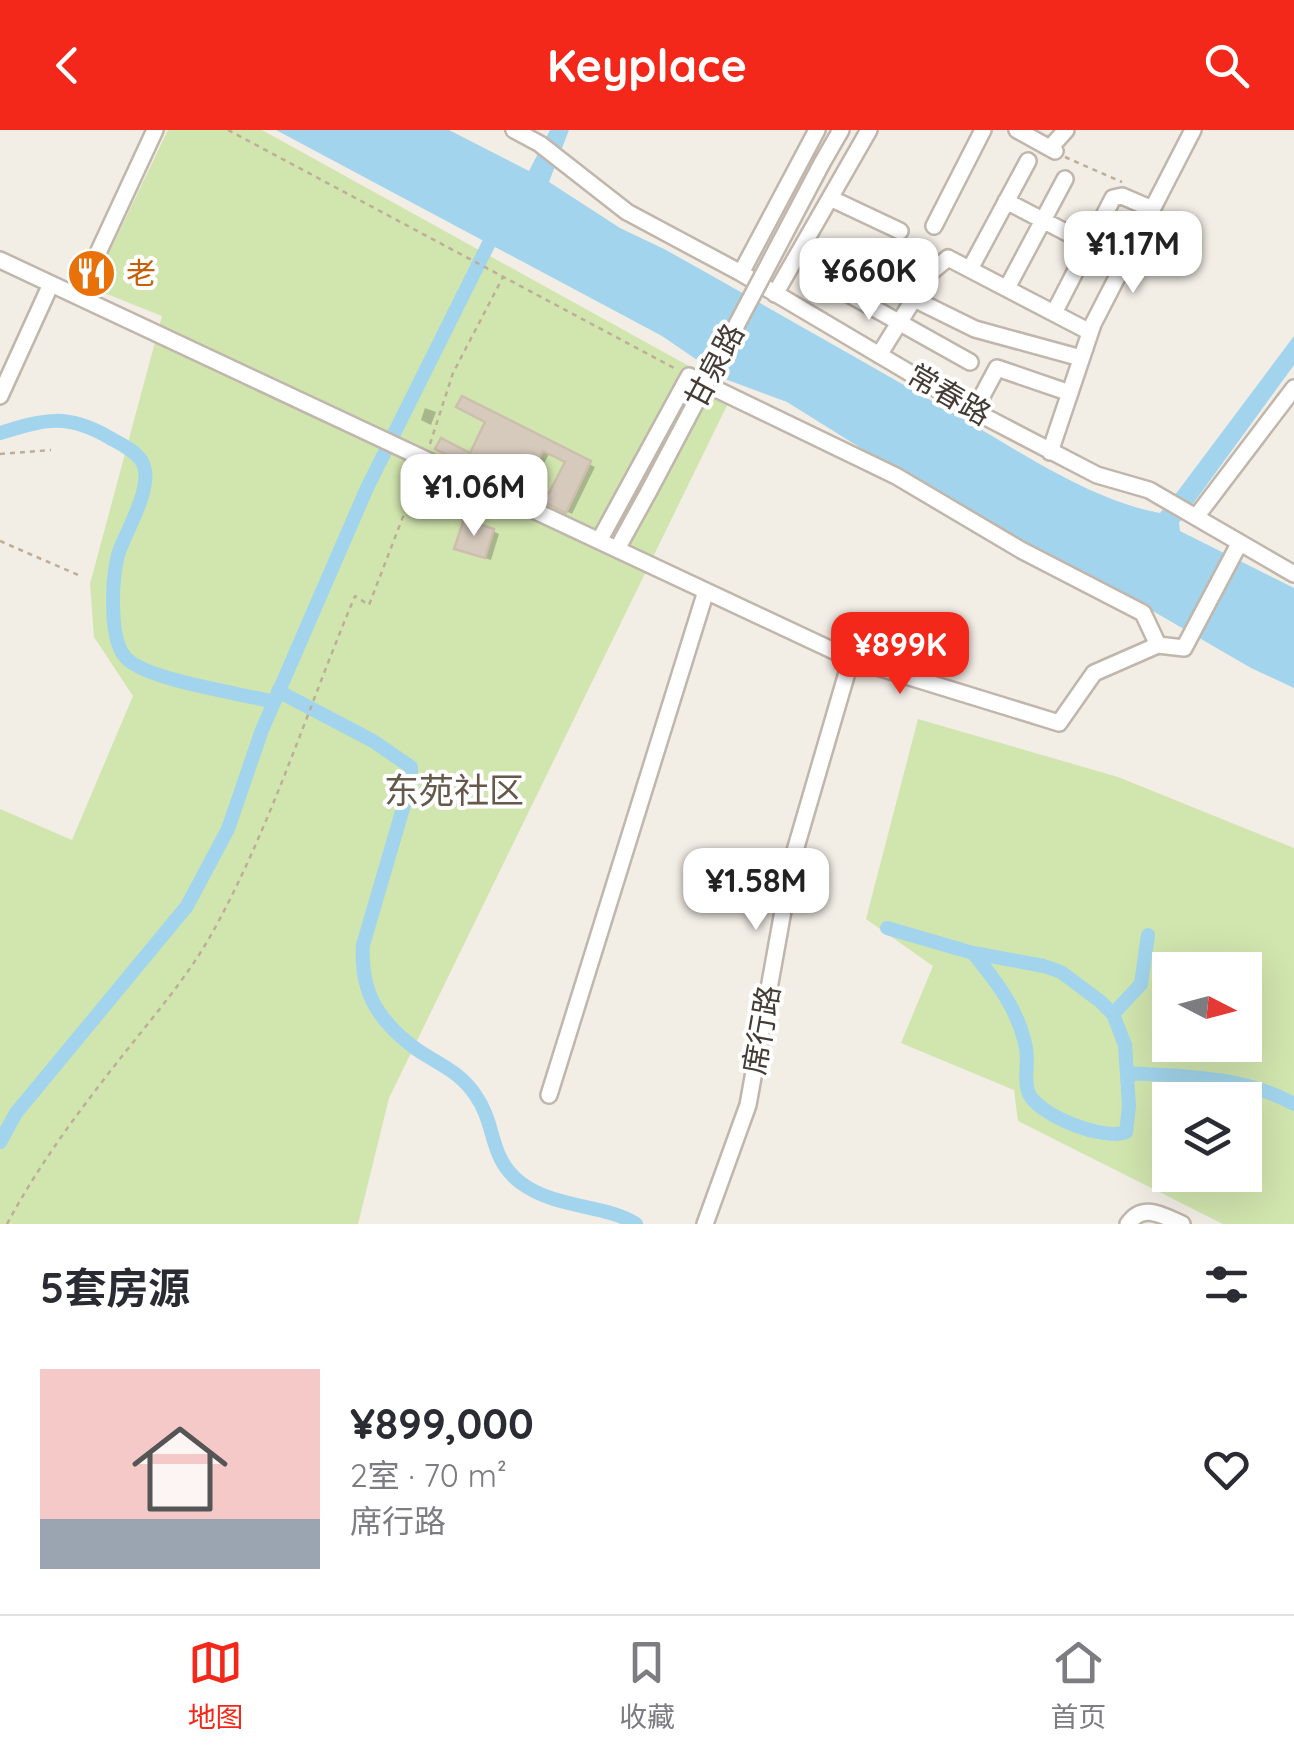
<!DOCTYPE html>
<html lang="zh">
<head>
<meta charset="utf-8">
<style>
	:root { --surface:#fff; --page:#f7f7f7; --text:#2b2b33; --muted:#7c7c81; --line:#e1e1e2; --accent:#f3281a }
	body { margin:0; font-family:Quicksand,"Noto Sans SC",sans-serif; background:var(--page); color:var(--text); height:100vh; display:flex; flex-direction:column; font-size:38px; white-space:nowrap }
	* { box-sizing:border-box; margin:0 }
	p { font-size:32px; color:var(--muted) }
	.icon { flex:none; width:55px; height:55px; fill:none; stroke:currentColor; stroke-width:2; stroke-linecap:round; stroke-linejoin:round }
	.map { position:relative; height:1094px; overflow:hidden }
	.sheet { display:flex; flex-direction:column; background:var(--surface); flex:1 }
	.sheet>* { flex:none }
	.needle { width:65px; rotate:96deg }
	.tools { position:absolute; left:1152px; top:822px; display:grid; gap:20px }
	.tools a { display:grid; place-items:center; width:110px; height:110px; border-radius:0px; background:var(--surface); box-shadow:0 10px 40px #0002; font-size:50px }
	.price { position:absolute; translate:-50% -85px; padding:0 22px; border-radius:20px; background:#fff; color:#222; font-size:32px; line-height:65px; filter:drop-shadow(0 2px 5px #0008) }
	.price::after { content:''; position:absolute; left:50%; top:60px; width:30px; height:22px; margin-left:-15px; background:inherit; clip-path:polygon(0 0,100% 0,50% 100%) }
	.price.selected { background:var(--accent); color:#fff }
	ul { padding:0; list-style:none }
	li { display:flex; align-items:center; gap:30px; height:250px; padding:0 40px }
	li span { display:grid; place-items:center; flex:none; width:280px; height:200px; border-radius:0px; color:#555 }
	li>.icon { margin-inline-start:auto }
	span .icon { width:120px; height:120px; fill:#fffc; stroke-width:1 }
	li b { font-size:42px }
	h2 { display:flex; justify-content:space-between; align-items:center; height:120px; padding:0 40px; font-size:42px }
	header { display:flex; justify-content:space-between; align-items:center; height:130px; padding:0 40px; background:var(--accent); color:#fff; font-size:45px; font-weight:700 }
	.tab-bar { display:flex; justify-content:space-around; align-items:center; height:140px; border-top:2px solid var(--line); background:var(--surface); font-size:28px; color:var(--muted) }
	.tab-bar a { display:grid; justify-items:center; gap:5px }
	.tab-bar .selected { color:var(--accent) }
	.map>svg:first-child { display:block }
</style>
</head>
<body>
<header><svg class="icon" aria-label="back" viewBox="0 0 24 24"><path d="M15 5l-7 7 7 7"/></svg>Keyplace<svg class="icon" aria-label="search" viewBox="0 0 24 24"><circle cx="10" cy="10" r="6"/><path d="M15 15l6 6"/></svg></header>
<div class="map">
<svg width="1294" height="1094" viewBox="0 0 1294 1094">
	<rect width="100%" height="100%" fill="#f2ede5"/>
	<path fill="#d1e5ae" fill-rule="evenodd" d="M168,0H262L734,261L389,968L358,1094H0V679L72,710L133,566L94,507L90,454L162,186L92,158Z
		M918,589L1118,647L1294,718V1094H1223L1018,991L1014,960L901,913L933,836L866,789ZM1170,840H1245V915H1170ZM1170,970H1245V1045H1170Z"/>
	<path fill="#a2d5ed" d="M276,0H449L529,41L550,0H569L549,52L620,98L666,120C764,175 862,231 960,287C1019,321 1092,371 1160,383L1178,361L1294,206V235L1179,393L1180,401L1294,458V558L1251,538L1139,473L1035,427L787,272L725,249L662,206Z"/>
	<path fill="#0003" fill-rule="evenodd" d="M463,269L595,337L572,384L438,318L471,326L489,291ZM550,322L568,331L550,367L532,357Z
		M425,278L436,282L431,295L421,290Z
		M493,401L499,404L491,430L463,421Z"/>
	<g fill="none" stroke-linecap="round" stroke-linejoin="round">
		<path stroke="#a2d5ed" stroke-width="14" d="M0,303C46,289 67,283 110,308C121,314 134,320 141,330C157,354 125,401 118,425C112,449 108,511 127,529C151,551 239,563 274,572
			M278,561L373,611L411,637V651L363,815C360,862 378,891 416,919C438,934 461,942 476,966C497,996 488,1028 521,1053C556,1079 605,1074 636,1094
			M887,798L973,823L1044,836L1061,842L1101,872L1113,884L1125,915L1129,976L1126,1002C1104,1011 1040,986 1029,964C1023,951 1029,934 1026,918C1019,881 997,852 973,823
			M1113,884L1141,854L1148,805
			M1127,943C1182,946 1244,946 1294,974
			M0,1012L16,983L187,776L228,699L262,600L367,358L495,101"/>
	</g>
	<path fill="#d6cabd" stroke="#cdbeae" stroke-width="2.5" fill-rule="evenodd" d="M462,266L591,331L566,383L435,319L441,308L470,323L485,292L456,277ZM543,321L565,332L549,363L528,352Z
		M464,389L494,399L485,428L454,419Z"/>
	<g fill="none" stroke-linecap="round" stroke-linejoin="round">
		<defs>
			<path id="minor" d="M514,0L540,14L627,82L741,143L974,281L1097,345L1149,360L1294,444
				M1017,0L1055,21
				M1050,18L1066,0
				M822,33L841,0
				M830,68L900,101
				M1006,71L1125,133
				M934,96L983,0
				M0,130L851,529L1059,593L1094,543L1158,515L1184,518L1239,414
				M970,139L1028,31
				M741,143L817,0
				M1007,158L1065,49
				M845,162L970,232
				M775,164L869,0
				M78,166L155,0
				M914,169L975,199L1081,228
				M1054,183L1113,68L1122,66L1152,79
				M879,225L930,143L948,128L1090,202
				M0,266L51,154
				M974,281L997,238L1070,263
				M1050,322L1093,194L1193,0
				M1196,387L1294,258
				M599,411L689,246L896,346L1021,420L1143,483L1158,515
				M617,419L649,361
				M549,965L706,461
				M705,1094L748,975L792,731L851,529
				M1128,1094C1143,1072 1163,1086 1182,1094"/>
		</defs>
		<use href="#minor" stroke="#c0b6ab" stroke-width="20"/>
		<path stroke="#beae99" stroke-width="2.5" stroke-dasharray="5 5" stroke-linecap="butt" d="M228,0L676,239
			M1065,27L1122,52
			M859,139L900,161
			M430,314L453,243L503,147
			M0,324L51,320
			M0,411L78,445
			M7,1094C39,1034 81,978 123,925C156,883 191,843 216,796C272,693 309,575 355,466L369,475L421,340"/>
		<use href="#minor" stroke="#fff" stroke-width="15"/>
		<defs>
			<path id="minor-bridge" d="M649,361L822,33"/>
		</defs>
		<use href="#minor-bridge" stroke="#c0b6ab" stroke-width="20" stroke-linecap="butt"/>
		<use href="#minor-bridge" stroke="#fff" stroke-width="15"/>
	</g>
	<defs>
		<symbol id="restaurant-disc" viewBox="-11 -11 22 22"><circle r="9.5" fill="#e8710a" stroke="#fff"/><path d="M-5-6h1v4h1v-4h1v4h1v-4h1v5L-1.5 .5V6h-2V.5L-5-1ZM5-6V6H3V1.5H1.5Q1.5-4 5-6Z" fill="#fff"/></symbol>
	</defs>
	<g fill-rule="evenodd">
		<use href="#restaurant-disc" x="64" y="116" width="55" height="55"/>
	</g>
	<g text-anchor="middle" stroke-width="8" stroke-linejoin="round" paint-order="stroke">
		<g font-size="30" fill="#c56008" stroke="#fff" text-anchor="start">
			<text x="126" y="154">老</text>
		</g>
		<g font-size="30" fill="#443c35" stroke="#fff">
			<text transform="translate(715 236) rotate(-62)" y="10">甘泉路</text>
			<text transform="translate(949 265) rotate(30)" y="10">常春路</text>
			<text transform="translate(762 900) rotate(-80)" y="10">席行路</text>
		</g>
		<g font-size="35" fill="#66594c" stroke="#fff">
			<text x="454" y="673">东苑社区</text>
		</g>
	</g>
</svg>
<div class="tools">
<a><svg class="needle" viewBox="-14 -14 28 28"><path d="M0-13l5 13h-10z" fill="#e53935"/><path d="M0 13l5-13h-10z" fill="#7c7c81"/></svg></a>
<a><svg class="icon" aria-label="layers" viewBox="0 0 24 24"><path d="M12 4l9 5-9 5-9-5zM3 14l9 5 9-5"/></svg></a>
</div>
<b class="price" style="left:1133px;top:166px">¥1.17M</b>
<b class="price" style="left:869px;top:193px">¥660K</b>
<b class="price" style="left:474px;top:409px">¥1.06M</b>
<b class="price selected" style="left:900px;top:567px">¥899K</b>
<b class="price" style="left:756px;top:803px">¥1.58M</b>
</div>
<section class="sheet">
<h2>5套房源<svg class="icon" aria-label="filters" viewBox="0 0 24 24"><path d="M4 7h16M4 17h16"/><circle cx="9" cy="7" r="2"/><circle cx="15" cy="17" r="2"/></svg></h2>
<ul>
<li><span style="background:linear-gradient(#f6c9c9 75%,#9aa5b1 0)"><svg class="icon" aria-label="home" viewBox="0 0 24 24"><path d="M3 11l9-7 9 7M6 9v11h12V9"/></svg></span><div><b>¥899,000</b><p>2室 · 70 m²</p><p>席行路</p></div><svg class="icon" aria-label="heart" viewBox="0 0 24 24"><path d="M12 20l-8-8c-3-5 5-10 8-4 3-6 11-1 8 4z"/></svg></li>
</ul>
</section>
<nav class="tab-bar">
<a class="selected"><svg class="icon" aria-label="map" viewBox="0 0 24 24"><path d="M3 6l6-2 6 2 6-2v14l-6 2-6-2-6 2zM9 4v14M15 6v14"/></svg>地图</a>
<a><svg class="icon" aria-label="saved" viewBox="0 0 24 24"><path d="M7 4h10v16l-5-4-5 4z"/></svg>收藏</a>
<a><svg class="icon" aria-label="home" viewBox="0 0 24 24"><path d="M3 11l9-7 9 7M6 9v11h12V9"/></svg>首页</a>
</nav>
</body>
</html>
